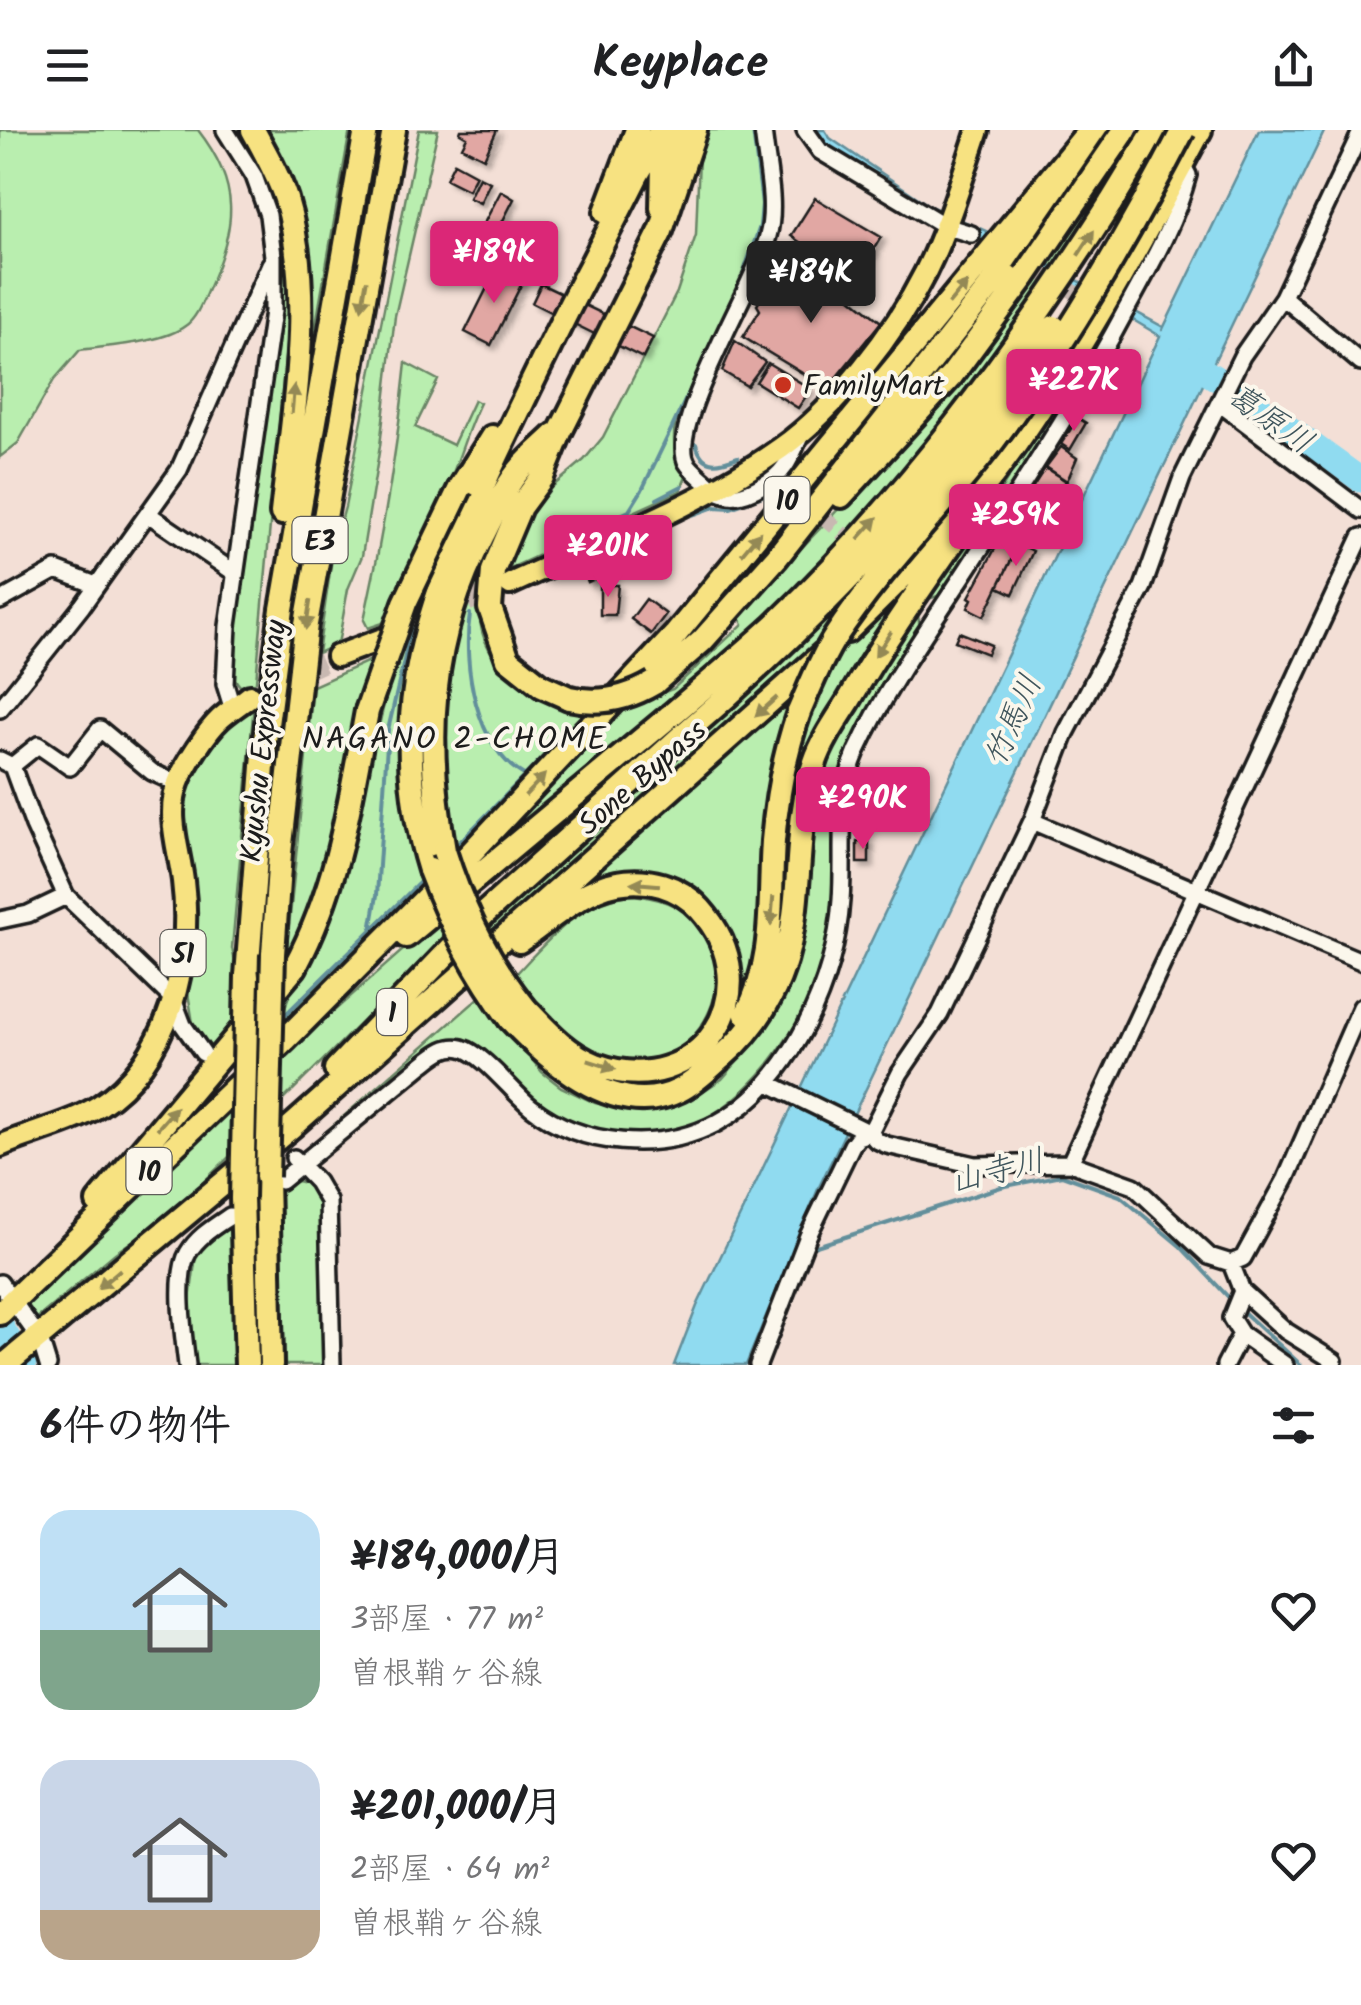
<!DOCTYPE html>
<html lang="ja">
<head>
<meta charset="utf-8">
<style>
	:root { --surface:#fff; --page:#f2f2f2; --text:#202124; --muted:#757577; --accent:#db2777 }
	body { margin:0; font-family:Kalam,"Klee One",sans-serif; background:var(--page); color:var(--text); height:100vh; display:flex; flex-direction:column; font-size:38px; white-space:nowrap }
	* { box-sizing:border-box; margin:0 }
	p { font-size:32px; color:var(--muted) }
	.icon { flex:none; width:55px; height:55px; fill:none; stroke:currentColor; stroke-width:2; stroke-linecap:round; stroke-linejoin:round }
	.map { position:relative; height:1235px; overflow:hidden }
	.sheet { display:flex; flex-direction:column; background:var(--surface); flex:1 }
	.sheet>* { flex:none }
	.price { position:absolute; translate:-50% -85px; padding:0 22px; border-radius:10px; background:var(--accent); color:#fff; font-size:32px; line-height:65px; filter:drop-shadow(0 2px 5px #0008) }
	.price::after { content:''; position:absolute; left:50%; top:60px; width:30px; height:22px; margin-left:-15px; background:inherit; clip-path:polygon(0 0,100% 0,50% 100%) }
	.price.on { background:#222; color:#fff }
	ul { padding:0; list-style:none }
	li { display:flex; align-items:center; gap:30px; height:250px; padding:0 40px }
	li span { display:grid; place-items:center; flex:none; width:280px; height:200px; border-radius:30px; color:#555 }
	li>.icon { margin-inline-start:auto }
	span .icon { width:120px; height:120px; fill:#fffc; stroke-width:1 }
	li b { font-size:42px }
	h2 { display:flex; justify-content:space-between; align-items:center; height:120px; padding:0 40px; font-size:42px }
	header { display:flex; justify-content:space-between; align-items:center; height:130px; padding:0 40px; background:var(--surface); font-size:45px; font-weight:700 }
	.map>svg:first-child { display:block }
</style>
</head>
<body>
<header><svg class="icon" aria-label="menu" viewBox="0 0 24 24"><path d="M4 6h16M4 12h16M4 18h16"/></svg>Keyplace<svg class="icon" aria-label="share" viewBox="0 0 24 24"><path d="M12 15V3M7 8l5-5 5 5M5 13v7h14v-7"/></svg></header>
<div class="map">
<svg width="1361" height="1235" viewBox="0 0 1361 1235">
	<defs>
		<filter id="shadow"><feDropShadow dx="4.5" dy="4.5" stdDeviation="2.5" flood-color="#0004"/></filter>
	</defs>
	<rect width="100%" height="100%" fill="#f3dfd6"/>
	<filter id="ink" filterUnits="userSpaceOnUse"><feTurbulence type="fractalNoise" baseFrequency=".01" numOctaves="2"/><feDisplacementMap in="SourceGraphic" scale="20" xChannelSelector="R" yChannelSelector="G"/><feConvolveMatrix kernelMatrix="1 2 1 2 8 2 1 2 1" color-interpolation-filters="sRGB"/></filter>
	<g filter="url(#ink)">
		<path fill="#b9eeaf" stroke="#6a8566" stroke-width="2.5" d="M0,0H198C241,55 237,96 209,157C203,170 197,188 185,196C163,213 108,216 80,220L54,250L18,313L0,327Z
			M234,0H243L282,86L289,184L232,818L236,836L233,898L210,924L194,899L187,857L194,821L180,663L205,612L248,581L249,556H240L228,540L275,193L254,33Z
			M264,0H350L305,257C308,157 318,91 264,0Z
			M419,0H438L395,186L380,316L362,426L348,459L339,509L331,517L318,523L333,421L345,377Z
			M704,0H755C756,29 765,56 763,85C759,141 701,241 675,294C672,316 675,328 686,347L680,361L502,442L525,386L540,367L584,330L603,307L677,162L696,105L699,26Z
			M1094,63L1103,68C1000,222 891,381 750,504C682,563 609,618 539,677L509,710L470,743L618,579L673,559L743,494L738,484C866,352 994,218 1094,63Z
			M1108,186C1114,213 964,431 938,466L928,469L997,366Z
			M937,212C849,322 765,439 662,534L929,214Z
			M406,233L438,250L415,297L453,315L474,270L480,273C466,302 459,331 446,360C427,405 402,447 383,493L368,498L364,490C383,405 397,320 406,233Z
			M474,353L424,471L412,518L424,750L283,890C287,850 323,807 339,768L391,544L415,476Z
			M517,364C508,393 482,454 480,481C477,536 542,577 589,581L455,723L444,670L443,570L458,488L473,447Z
			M915,443L791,700L783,787L777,810L780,710L796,611L826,538Z
			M857,456L859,457L820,516L491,809L484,798L818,498Z
			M918,485L920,499C901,537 881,575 861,613C854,628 842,644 838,661C830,692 834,727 834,759C834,781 830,804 825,826C818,856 804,883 787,908C742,977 677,1024 591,1000C539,985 500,944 460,911L308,1021H304L481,866L542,942L561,957L595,973L629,980L654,979L687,971L722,949L759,907L783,865L810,690L829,620Z
			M371,530C346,622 338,746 286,826L313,556Z
			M794,568L757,834L727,903C730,892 738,879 740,867C747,826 718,754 671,749C642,747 607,755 578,757Z
			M633,765C785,780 708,990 585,916C558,899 532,872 516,844C548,810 583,768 633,765Z
			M439,788L447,807L279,974L281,928Z
			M231,977L230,1026L169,1086L115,1123L35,1190L25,1178Z
			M297,1051L314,1055L323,1065L327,1235H285L279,1059Z
			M231,1094L234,1235H191L189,1177L197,1118Z"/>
		<path fill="#90dbf0" stroke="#628f9b" stroke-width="2.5" d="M816,0H825L830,8L930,76L993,104L1163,197L1162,201L1259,0H1325L818,1059L746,1235H674L697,1176L1160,206L1113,178L923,78L824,14Z"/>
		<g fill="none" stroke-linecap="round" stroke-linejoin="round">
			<path stroke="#628f9b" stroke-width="4" d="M739,156L760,96L762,74L753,0
				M696,314C703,339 719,334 738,327
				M657,369L682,356
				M692,385L714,377L731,378L768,364
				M558,415L629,381L642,360L701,237
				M470,484C462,535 476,618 524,645
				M454,718L587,582
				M371,801L377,765L388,600L415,483
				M284,886L423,749
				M807,1119L1001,1057L1062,1045L1120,1066L1180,1116L1232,1171
				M1238,1177L1301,1235"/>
			<path stroke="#90dbf0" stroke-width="25" d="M1180,226L1243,265L1361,350
				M0,1194L24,1235"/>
		</g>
		<path fill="#e1a7a3" stroke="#1c1c1c" stroke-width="2.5" filter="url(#shadow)" d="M461,0H497L484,28L462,17L467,7L460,3Z
			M454,33L476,45L468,60L446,49Z
			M479,47L490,52L480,73L469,68Z
			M501,61L514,69L494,108L480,101Z
			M815,68L881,107L855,151L815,129L817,124L791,106Z
			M498,136L524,149L491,215L465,202Z
			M811,136L881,192L830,255L824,251L822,255L743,207L760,180L757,175L768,158H776L784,147L798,153Z
			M541,154L653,208L643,228L532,173Z
			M735,211L765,232L747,256L722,241Z
			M768,233L811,259L798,278L756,252Z
			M1078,288L1086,293L1070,320L1061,314Z
			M1061,317L1077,328L1067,351L1046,337Z
			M1045,338L1066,351L1029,407L1009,393Z
			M1002,406L1019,414L984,486L968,478L972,469L969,467Z
			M1019,414L1033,421L1013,464L998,457Z
			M607,428L613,441L588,452L582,438Z
			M600,455H618L615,485H600Z
			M646,469L666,484L651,504L631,489Z
			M959,502L991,515L987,524L955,511Z
			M857,712H869V733H857Z"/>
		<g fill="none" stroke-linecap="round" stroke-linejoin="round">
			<path stroke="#c8b8b1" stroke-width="15" stroke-dasharray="15 8" stroke-linecap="butt" d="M1023,133L1094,173
				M789,357L858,417"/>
			<path stroke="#c8b8b1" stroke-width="20" stroke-dasharray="20 10" stroke-linecap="butt" d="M385,508L503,456
				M250,566L337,526"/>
			<defs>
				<path id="minor" d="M225,0L254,46L268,85L273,126V181L228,496L225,554L233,580
					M763,0C766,33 777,74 768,106C757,152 666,297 687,333C691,340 702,348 708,354C726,372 744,366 763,355C786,344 792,324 802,302
					M805,0L820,21L945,96L971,104
					M1283,167L1361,233
					M1219,273L1361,380
					M148,384L235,443
					M0,471L56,440L96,455
					M0,579L82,476L179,340L270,134
					M0,630L12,636L34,696L66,766L173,869L183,895L203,923
					M12,636L38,615L70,637L100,599L152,642L178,654
					M1032,691L1361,831
					M0,790L28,784L66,766
					M768,953L870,1003L876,1010L887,1015L975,1035L1070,1033L1134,1056L1209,1126L1231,1133L1243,1128L1286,1049L1361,877
					M294,1028L317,1052L328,1071L332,1235
					M1070,1033L1361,407
					M281,1051L422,935C434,926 446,914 462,918C484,924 512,962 531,977C582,1017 660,1023 717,993C792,952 836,851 841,770C845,718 835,671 857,621C890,550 937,487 979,421C1031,343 1081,265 1125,182C1149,138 1175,94 1188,45L1182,34
					M1231,1133L1242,1161L1231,1188L1241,1204L1285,1235
					M0,1153L40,1209L48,1235
					M1242,1161L1286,1201L1334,1231
					M187,1235C184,1208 174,1146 188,1123C198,1106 214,1097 230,1086
					M758,1235L808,1106L852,1015L858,1007L870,1003L900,943L940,884L1032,691L1066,603L1143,457L1182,348L1242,226L1283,167L1361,2
					M1225,1235L1241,1204"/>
				<path id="major" d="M510,454C601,412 699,376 781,318C837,278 895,203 925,143C948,97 962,48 978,0
					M337,526L385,508
					M0,1016C32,1002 69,995 99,976C170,930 193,830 183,751C179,719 166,685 178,653C184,636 207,601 220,589C229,581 240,574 250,566"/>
				<path id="highway" d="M253,0C265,22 278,45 286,69C315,165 293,284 282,383
					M1110,74L1155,0
					M662,78L663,35L675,0
					M606,82L637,0
					M460,358L492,307
					M841,366L952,245L1025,146
					M847,501C906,444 968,382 1015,315C1085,215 1143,107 1200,0
					M654,553L702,511L777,427L1111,3
					M569,568L542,556L508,529L490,478L493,441L520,377L542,347L561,300L661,101L695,0
					M444,721C424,608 429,508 483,405C495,382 504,357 521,338C531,326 544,316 555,305
					M430,740C381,582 433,460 500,319C530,257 559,195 591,135C606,106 621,77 636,47C644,32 655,17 660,0
					M406,806L670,586
					M519,811C549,791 580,760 617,753C647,747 679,756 700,779C774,861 699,973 596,935C567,924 546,900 525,878
					M273,824L280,723L306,494L394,0
					M247,846L265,610L282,479L366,0
					M746,885C776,830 769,770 773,711C777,665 784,625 799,582
					M510,889C549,931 617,992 680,960C696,952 708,939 722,927C754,899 778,862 788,819C803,757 794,693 815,632C822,611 836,591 848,572C883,511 924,453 964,395
					M336,939L486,782L683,605
					M267,1047L271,1235
					M242,1068L247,1235
					M98,1072L295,837C339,754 350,672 367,581
					M0,1183L286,909L468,726L676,504L1090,0
					M5,1235L291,997L824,523"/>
			</defs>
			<use href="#minor" stroke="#1c1c1c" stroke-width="22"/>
			<use href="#major" stroke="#1c1c1c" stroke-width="28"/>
			<use href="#highway" stroke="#1c1c1c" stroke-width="30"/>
			<use href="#minor" stroke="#fbf7ec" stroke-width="15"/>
			<use href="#major" stroke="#f7e281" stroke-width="20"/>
			<use href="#highway" stroke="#f7e281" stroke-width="22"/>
			<defs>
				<path id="highway-bridge" d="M1025,146L1125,0
					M569,568C600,575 627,569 654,553
					M367,581L405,473L460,358
					M799,582C810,557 820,530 835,507C881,437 942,378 993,311C1066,214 1127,108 1183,0
					M670,586C705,556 740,527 774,496C905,371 1013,226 1110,74
					M683,605C823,484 950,350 1054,197
					M444,721C462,778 487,831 525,878
					M430,740C450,793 476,843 510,889
					M267,1047L273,824
					M242,1068L247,846"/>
			</defs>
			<use href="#highway-bridge" stroke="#1c1c1c" stroke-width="30" stroke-linecap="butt"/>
			<use href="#highway-bridge" stroke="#f7e281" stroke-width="22"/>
		</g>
		<defs><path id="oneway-solid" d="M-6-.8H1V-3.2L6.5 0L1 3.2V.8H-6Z" transform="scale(2.5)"/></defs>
		<g fill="#948954">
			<use href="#oneway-solid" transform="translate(1086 113) rotate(-57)"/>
			<use href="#oneway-solid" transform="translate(958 163) rotate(-50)"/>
			<use href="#oneway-solid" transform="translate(364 165) rotate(100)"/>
			<use href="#oneway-solid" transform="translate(293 269) rotate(-85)"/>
			<use href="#oneway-solid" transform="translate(868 398) rotate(-48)"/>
			<use href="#oneway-solid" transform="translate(751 413) rotate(-50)"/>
			<use href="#oneway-solid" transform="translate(308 485) rotate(99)"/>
			<use href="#oneway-solid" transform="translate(883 514) rotate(123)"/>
			<use href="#oneway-solid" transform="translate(766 577) rotate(138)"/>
			<use href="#oneway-solid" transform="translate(535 655) rotate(-47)"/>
			<use href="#oneway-solid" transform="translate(645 754) rotate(-175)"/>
			<use href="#oneway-solid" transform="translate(772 781) rotate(95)"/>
			<use href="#oneway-solid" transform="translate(602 935) rotate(18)"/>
			<use href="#oneway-solid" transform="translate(167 988) rotate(-49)"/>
			<use href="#oneway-solid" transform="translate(109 1149) rotate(140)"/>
		</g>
	</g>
	<circle fill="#c8321e" stroke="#fbf7ec" stroke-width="4" cx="783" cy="255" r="10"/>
	<g text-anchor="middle" stroke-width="8" stroke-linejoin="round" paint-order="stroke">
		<g fill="#fbf7ec" stroke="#5f5e5a" stroke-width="2.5">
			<rect x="764.5" y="347" width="45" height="46" rx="8"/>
			<rect x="292.5" y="387" width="55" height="46" rx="8"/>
			<rect x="160.5" y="800" width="45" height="46" rx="8"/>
			<rect x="377" y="859" width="30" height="46" rx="8"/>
			<rect x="126.5" y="1018" width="45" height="46" rx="8"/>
		</g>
		<g font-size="28" font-weight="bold" fill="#1c1c1c">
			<text x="787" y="380">10</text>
			<text x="320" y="420">E3</text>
			<text x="183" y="833">51</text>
			<text x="392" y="892">1</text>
			<text x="149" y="1051">10</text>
		</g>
		<g font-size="30" fill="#1c1c1c" stroke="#fbf7ec" text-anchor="start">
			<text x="803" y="265">FamilyMart</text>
		</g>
		<g font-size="30" fill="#1c1c1c" stroke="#fbf7ec">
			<text transform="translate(263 611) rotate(-84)" y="10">Kyushu Expressway</text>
			<text transform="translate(642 647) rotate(-41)" y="10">Sone Bypass</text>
		</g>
		<g font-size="32" font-style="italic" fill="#3f555c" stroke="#fbf7ec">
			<text transform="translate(1271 288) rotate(35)" y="11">葛原川</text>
			<text transform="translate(1012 590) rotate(-66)" y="11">竹馬川</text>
			<text transform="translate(997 1040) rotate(-14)" y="11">山寺川</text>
		</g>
		<g font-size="32" letter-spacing="2.5" fill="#1c1c1c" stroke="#fbf7ec">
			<text x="455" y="619">NAGANO 2-CHOME</text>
		</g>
	</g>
</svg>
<b class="price" style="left:494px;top:176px">¥189K</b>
<b class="price on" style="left:811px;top:196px">¥184K</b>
<b class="price" style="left:1074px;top:304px">¥227K</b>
<b class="price" style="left:1016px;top:439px">¥259K</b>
<b class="price" style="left:608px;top:470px">¥201K</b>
<b class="price" style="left:863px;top:722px">¥290K</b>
</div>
<section class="sheet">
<h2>6件の物件<svg class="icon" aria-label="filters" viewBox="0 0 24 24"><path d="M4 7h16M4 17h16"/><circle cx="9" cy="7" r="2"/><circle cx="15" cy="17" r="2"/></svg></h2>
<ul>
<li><span style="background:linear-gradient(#bfe0f5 60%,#7fa58c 0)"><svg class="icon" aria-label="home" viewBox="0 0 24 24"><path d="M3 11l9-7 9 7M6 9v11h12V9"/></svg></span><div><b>¥184,000/月</b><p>3部屋 · 77 m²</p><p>曽根鞘ヶ谷線</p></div><svg class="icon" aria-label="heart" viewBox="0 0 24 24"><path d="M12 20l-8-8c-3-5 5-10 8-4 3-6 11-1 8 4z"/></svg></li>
<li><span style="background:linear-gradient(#c9d6e8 75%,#b9a48a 0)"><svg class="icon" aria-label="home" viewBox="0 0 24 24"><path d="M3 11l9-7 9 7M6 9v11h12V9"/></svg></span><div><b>¥201,000/月</b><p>2部屋 · 64 m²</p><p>曽根鞘ヶ谷線</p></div><svg class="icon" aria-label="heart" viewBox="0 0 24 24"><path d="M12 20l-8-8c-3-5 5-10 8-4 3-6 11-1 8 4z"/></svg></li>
</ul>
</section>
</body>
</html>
